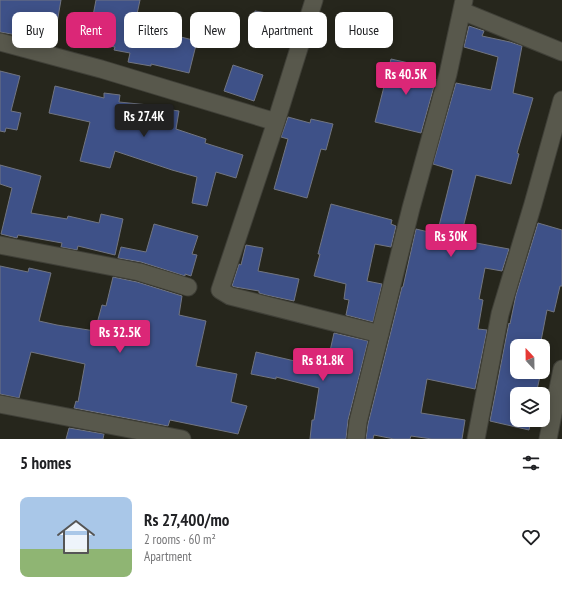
<!DOCTYPE html>
<html lang="en">
<head>
<meta charset="utf-8">
<style>
	:root { --surface:#fff; --page:#f2f2f2; --text:#202124; --muted:#757577; --line:#e0e0e0; --accent:#db2777 }
	body { margin:0; font-family:"PT Sans Narrow",sans-serif; background:var(--page); color:var(--text); height:100vh; display:flex; flex-direction:column; font-size:15px; white-space:nowrap }
	* { box-sizing:border-box; margin:0 }
	p { font-size:13px; color:var(--muted) }
	.icon { flex:none; width:22px; height:22px; fill:none; stroke:currentColor; stroke-width:2; stroke-linecap:round; stroke-linejoin:round }
	.map { position:relative; height:439px; overflow:hidden }
	.details { display:flex; flex-direction:column; background:var(--surface); flex:1 }
	.details>* { flex:none }
	.banner { position:absolute; left:12px; top:12px; width:538px; height:36px; display:flex; gap:8px }
	.needle { width:26px; rotate:338deg }
	.buttons { position:absolute; left:510px; top:339px; display:grid; gap:8px }
	.buttons a { display:grid; place-items:center; width:40px; height:40px; border-radius:8px; background:var(--surface); box-shadow:0 2px 10px #0003; font-size:20px }
	.price { position:absolute; translate:-50% -34px; padding:0 9px; border-radius:4px; background:var(--accent); color:#fff; font-size:13px; line-height:26px; filter:drop-shadow(0 1px 2px #0008) }
	.price::after { content:''; position:absolute; left:50%; top:24px; width:12px; height:9px; margin-left:-6px; background:inherit; clip-path:polygon(0 0,100% 0,50% 100%) }
	.price.current { background:#222; color:#fff }
	ul { padding:0; list-style:none }
	li { display:flex; align-items:center; gap:12px; height:100px; padding:0 20px }
	li+li { border-top:1px solid var(--line) }
	li span { display:grid; place-items:center; flex:none; width:112px; height:80px; border-radius:8px; color:#555 }
	li>.icon { margin-inline-start:auto }
	span .icon { width:48px; height:48px; fill:#fffc; stroke-width:1 }
	li b { font-size:17px }
	h2 { display:flex; justify-content:space-between; align-items:center; height:48px; padding:0 20px; font-size:17px }
	.pill { padding:0 14px; border-radius:8px; background:var(--surface); box-shadow:0 2px 10px #0003; font-size:14px; line-height:36px }
	.pill.current { background:var(--accent); color:#fff }
	.map>svg:first-child { display:block }
</style>
</head>
<body>
<div class="map">
<svg width="562" height="439" viewBox="0 0 562 439">
	<rect width="100%" height="100%" fill="#26261c"/>
	<path fill="#3e5188" stroke="#717581" d="M0,0H61L54,40L23,34V36L0,32Z
		M96,0H140L136,19L178,24L177,36L197,41L189,73L151,64V66L128,62L130,53L114,50L115,47L88,42Z
		M255,11L273,14L268,35L251,32Z
		M469,26L484,31L482,36L510,42L522,46L513,93L533,98L517,153L519,154L511,184L476,175L460,240L509,249L502,271L485,268L479,299L483,300L478,329L487,330L475,389L427,379L421,413L465,420L462,439H432L411,436L410,439H394L374,435L373,439H366L368,424L402,287H403L416,229L437,234L453,170L433,164L456,83L491,90L498,57L464,47Z
		M391,59L431,68L429,78L436,79L421,133L375,122Z
		M233,65L263,75L254,101L224,91Z
		M0,71L20,76L11,111L21,113L17,130L6,128L5,132L0,131Z
		M55,86L104,98V93L120,95L119,102L159,106L158,108L179,111L176,129L206,139L205,143L243,155L236,178L216,172L207,206L192,203L197,177L172,170L115,151L110,168L80,161L90,122L49,113Z
		M288,117L310,123L311,119L333,124L326,150L321,149L307,198L274,189L288,139L281,137Z
		M0,165L41,176L31,213L67,219L68,216L99,223L101,214L123,219L115,255L78,246L77,250L61,247L62,243L18,235L17,238L1,234L12,188L0,184Z
		M331,204L392,220L391,224L396,226L391,247L375,244L367,281L382,284L373,322L346,315L349,300L344,299L346,284L314,276L320,254H318Z
		M538,223L562,230V286H560L554,312L547,310L540,346H517V372H541L536,394H517V420H531L529,430L490,421L507,333L509,323L510,324L516,295Z
		M154,224L198,236L192,254L197,255L191,276L185,274V276L141,262L118,258L121,247L146,252Z
		M246,245L263,248L258,271L299,279L294,301L266,295L259,293V291L235,287L232,286L239,264L241,265Z
		M0,266L28,272L29,268L51,273L39,321L57,325L95,331L102,305L106,306L113,277L137,282L182,296L179,315L206,321L196,366L237,374L231,402L247,406L238,434L170,420L168,426L74,408L76,401L78,402L85,364L31,352L19,398L0,394Z
		M334,333L368,341L348,420L346,439H310L312,420H314L319,388L276,377V379L251,374L256,352L299,362L301,352L328,360Z
		M69,428L104,434L103,439H66Z"/>
	<g fill="none" stroke-linecap="round" stroke-linejoin="round">
		<defs>
			<path id="minor" d="M314,0L276,122L220,290L230,296L380,334
				M462,11L562,52
				M0,42L101,69L276,122
				M0,245L139,272L188,287
				M0,404L182,439
				M356,439L358,422L411,208L448,74L464,0
				M476,439L500,314L533,204L562,100
				M548,439L562,369"/>
		</defs>
		<use href="#minor" stroke="#404038" stroke-width="19"/>
		<use href="#minor" stroke="#58584c" stroke-width="17"/>
	</g>
</svg>
<div class="buttons">
<a><svg class="needle" viewBox="-14 -14 28 28"><path d="M0-13l5 13h-10z" fill="#e53935"/><path d="M0 13l5-13h-10z" fill="#757577"/></svg></a>
<a><svg class="icon" aria-label="layers" viewBox="0 0 24 24"><path d="M12 4l9 5-9 5-9-5zM3 14l9 5 9-5"/></svg></a>
</div>
<b class="price" style="left:406px;top:96px">Rs 40.5K</b>
<b class="price current" style="left:144px;top:138px">Rs 27.4K</b>
<b class="price" style="left:451px;top:258px">Rs 30K</b>
<b class="price" style="left:120px;top:354px">Rs 32.5K</b>
<b class="price" style="left:323px;top:382px">Rs 81.8K</b>
<div class="banner">
<a class="pill">Buy</a>
<a class="pill current">Rent</a>
<a class="pill">Filters</a>
<a class="pill">New</a>
<a class="pill">Apartment</a>
<a class="pill">House</a>
</div>
</div>
<section class="details">
<h2>5 homes<svg class="icon" aria-label="filters" viewBox="0 0 24 24"><path d="M4 7h16M4 17h16"/><circle cx="9" cy="7" r="2"/><circle cx="15" cy="17" r="2"/></svg></h2>
<ul>
<li><span style="background:linear-gradient(#a9c7e8 65%,#8fb573 0)"><svg class="icon" aria-label="home" viewBox="0 0 24 24"><path d="M3 11l9-7 9 7M6 9v11h12V9"/></svg></span><div><b>Rs 27,400/mo</b><p>2 rooms · 60 m²</p><p>Apartment</p></div><svg class="icon" aria-label="heart" viewBox="0 0 24 24"><path d="M12 20l-8-8c-3-5 5-10 8-4 3-6 11-1 8 4z"/></svg></li>
</ul>
</section>
</body>
</html>
